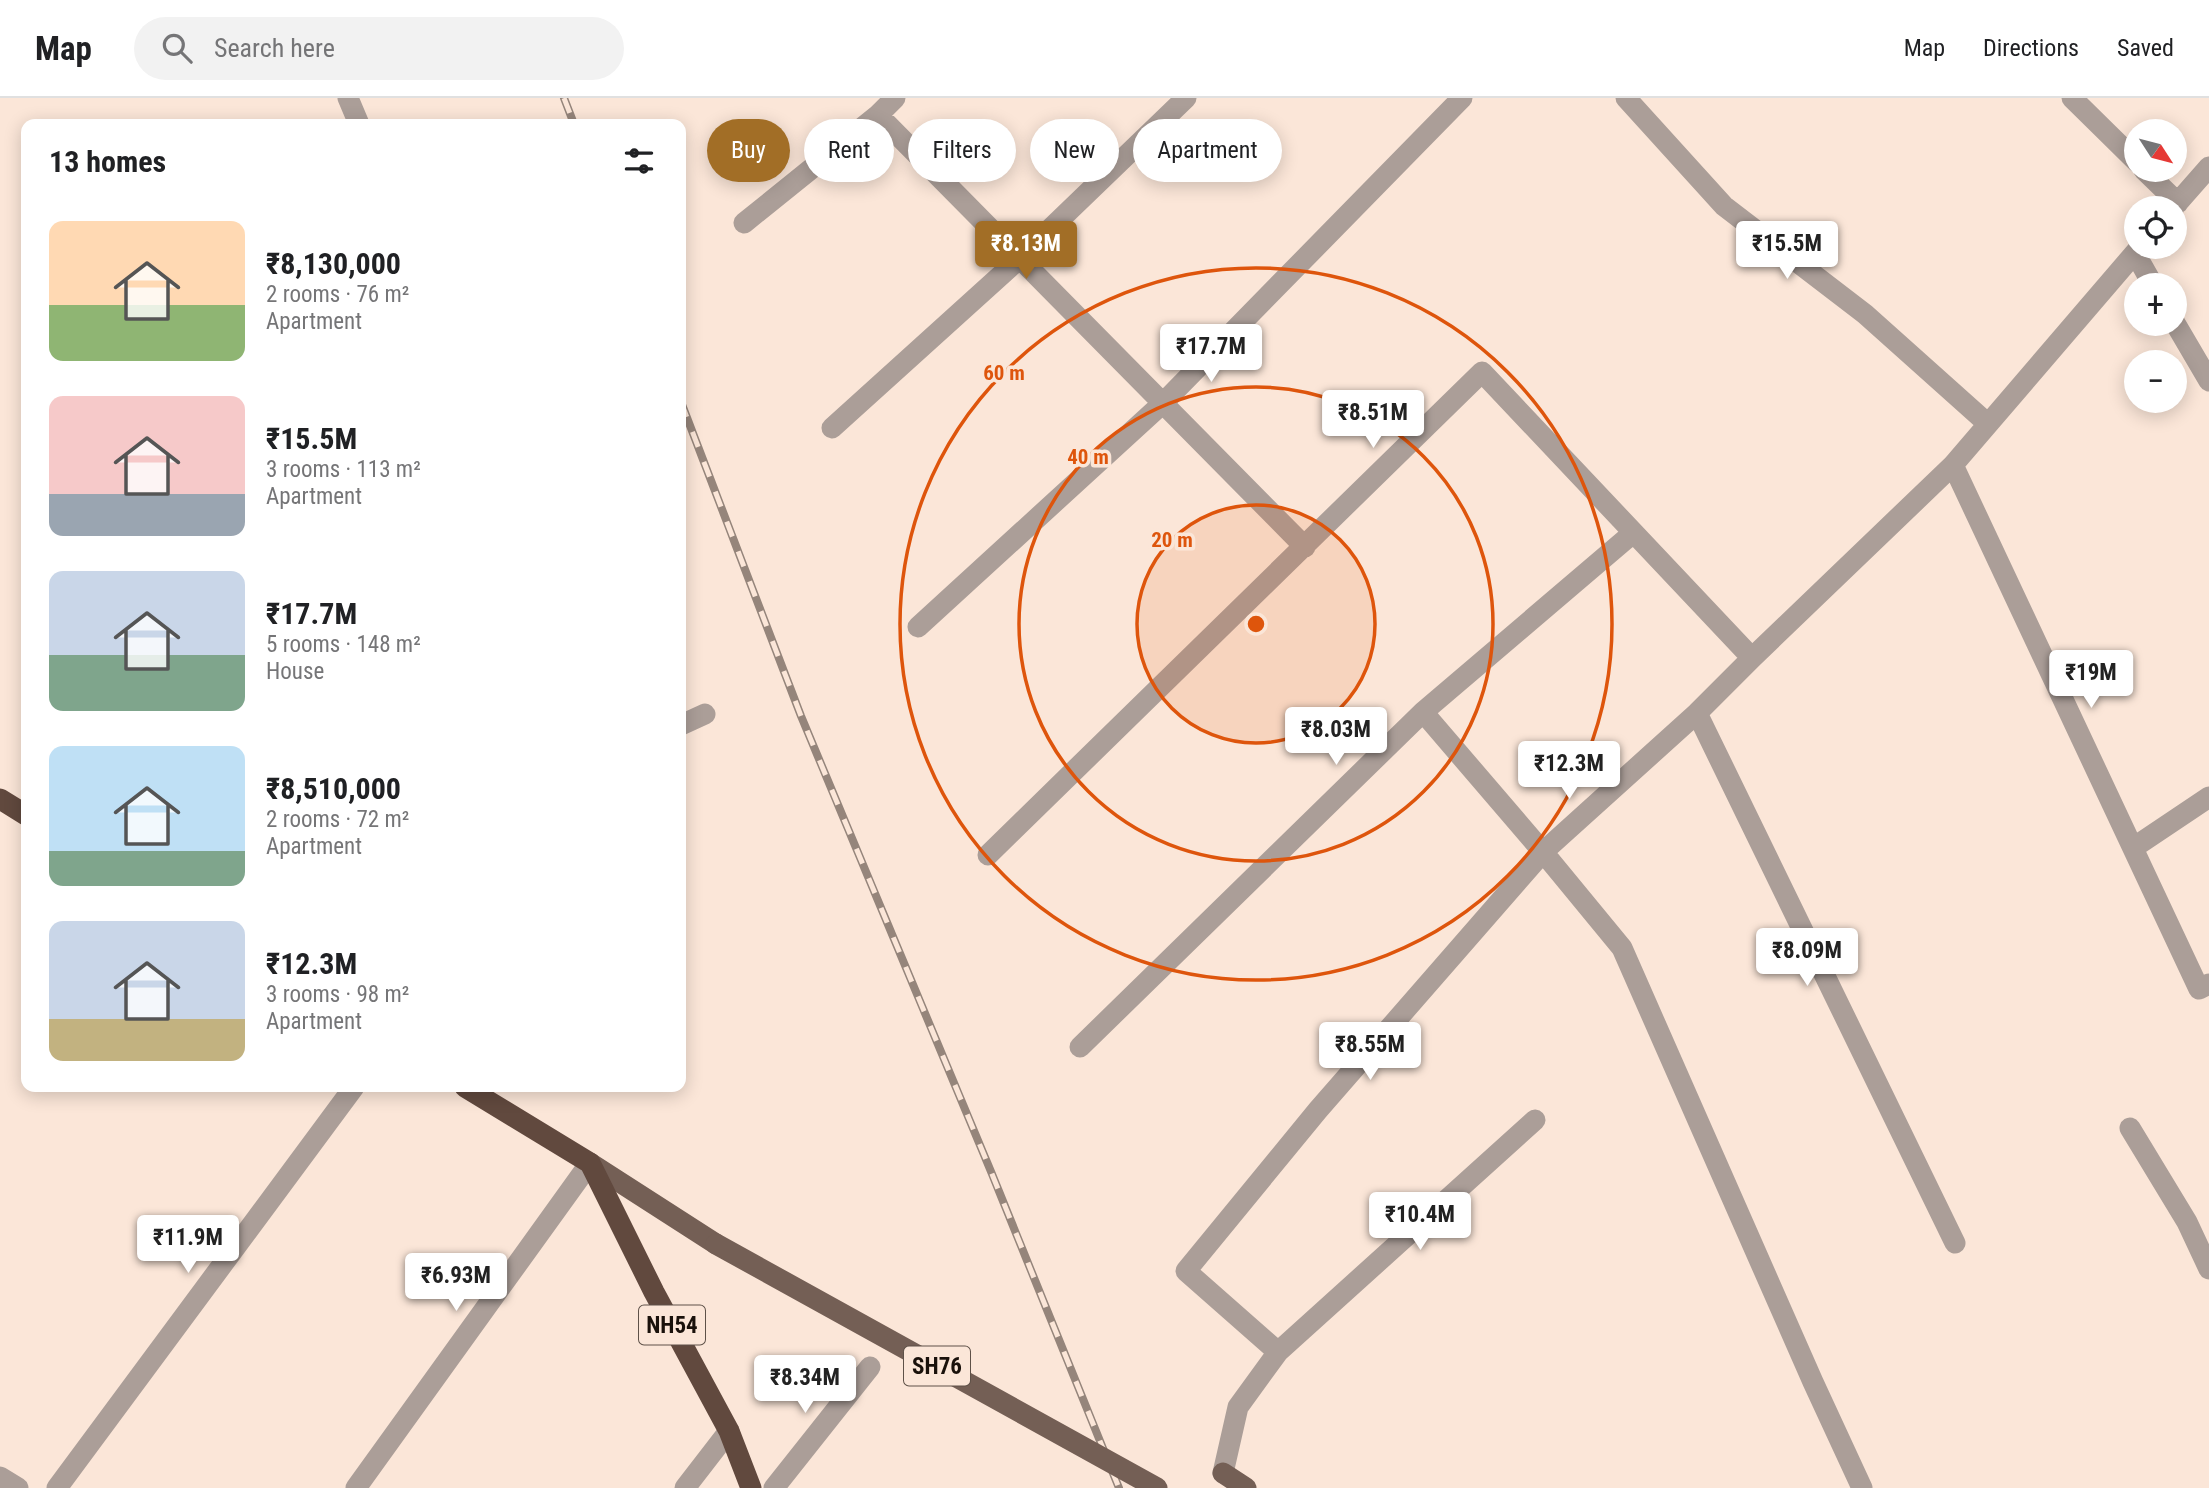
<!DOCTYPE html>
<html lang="en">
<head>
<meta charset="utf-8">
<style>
	:root { --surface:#fff; --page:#f2f2f2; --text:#202124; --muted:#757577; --line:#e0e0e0; --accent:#a26e26 }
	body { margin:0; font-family:"Roboto Condensed",sans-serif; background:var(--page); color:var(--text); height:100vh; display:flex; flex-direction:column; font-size:26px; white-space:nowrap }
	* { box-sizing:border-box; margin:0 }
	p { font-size:23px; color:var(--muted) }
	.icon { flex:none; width:38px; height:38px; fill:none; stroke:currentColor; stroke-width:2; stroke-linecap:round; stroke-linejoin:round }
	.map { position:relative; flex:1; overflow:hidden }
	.drawer { position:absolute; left:21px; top:21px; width:665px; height:973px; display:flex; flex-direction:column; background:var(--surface); border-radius:14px; box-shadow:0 4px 18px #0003 }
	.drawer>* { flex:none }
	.guide { position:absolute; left:707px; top:21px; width:665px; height:63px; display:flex; gap:14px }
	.needle { width:46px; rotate:126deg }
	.tools { position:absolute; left:2124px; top:21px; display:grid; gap:14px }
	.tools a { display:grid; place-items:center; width:63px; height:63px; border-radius:50%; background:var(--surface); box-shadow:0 4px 18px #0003; font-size:35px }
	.price { position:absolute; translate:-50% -60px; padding:0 16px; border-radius:7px; background:#fff; color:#222; font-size:23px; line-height:46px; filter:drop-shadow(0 2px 4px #0008) }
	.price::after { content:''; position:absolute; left:50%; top:42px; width:21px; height:16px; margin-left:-10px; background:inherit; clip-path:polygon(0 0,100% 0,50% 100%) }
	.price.selected { background:var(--accent); color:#fff }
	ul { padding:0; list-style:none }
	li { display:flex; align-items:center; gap:21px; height:175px; padding:0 28px }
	li span { display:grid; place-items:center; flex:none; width:196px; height:140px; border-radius:14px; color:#555 }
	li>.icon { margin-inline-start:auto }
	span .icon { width:84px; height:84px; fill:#fffc; stroke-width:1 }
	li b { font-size:30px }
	h2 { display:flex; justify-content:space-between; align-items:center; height:84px; padding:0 28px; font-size:30px }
	.tag { padding:0 24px; border-radius:32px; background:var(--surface); box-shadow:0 4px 18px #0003; font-size:24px; line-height:63px }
	.tag.selected { background:var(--accent); color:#fff }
	header { display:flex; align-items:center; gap:42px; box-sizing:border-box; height:98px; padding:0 35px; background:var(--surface); border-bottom:2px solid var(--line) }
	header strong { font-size:33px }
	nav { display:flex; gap:38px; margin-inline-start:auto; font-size:24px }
	.search { width:490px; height:63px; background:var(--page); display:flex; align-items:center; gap:18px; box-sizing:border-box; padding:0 24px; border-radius:38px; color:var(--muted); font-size:26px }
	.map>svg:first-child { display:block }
</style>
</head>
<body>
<header>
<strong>Map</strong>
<div class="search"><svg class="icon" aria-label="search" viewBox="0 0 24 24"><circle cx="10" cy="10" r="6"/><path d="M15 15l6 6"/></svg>Search here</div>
<nav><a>Map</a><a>Directions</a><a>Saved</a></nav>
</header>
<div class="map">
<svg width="2209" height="1390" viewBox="0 0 2209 1390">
	<rect width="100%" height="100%" fill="#fbe6d8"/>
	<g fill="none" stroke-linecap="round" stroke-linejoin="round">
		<path stroke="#ab9e98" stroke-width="21" d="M348,0L359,26
			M1626,0L1724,108L1865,216L1988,326
			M2072,0L2137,64
			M878,17L1305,449
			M2144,72L2178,105
			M2173,110L2209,69
			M744,125L878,17L895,0
			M2135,155L2153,187
			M2175,225L2209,283
			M832,330L1020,160L1186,0
			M1953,367L2199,891L2209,886
			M918,529L1163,305L1462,0
			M1697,615L1955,1145
			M681,627L705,616
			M2133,750L2209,699
			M988,757L1482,274L1752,560
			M1080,949L1423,614L1633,435
			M2130,1030L2187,1124L2209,1171
			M1278,1254L1535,1022
			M1223,1375L1238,1309L1278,1254L1186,1173L1318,1012L1543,754L1423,614
			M0,1379L18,1390
			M57,1390L354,989
			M356,1390L590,1065
			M685,1390L729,1333
			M774,1390L870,1269
			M1862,1390L1813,1284L1622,850L1543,754L1697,615L1752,560L1953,367L2140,149"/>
		<path stroke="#745f55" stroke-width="21" d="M590,1065L716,1146
			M1223,1375L1246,1390"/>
		<path stroke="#61493e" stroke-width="21" d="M0,701L26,717
			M465,989L590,1065L654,1194L729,1333L751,1390"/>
		<defs>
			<path id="rail" d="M564,0L574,26
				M681,304L801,618L992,1076L1119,1390"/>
		</defs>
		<use href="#rail" stroke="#95857b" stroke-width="8"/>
		<use href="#rail" stroke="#fbe6d8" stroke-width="5" stroke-dasharray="16" stroke-linecap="butt"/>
		<path stroke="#745f55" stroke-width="21" d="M716,1146L1157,1390"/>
	</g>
	<circle cx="1256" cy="526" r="119" fill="#de550c" fill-opacity=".12"/>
	<g fill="none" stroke="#de550c" stroke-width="3.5">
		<circle cx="1256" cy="526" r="119"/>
		<circle cx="1256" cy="526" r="237"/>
		<circle cx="1256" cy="526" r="356"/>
	</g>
	<g text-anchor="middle" stroke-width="7" stroke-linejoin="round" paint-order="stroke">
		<g fill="#fbe6d8" stroke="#5e5148" stroke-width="2">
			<rect x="639" y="1207.5" width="66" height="39" rx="5"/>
			<rect x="904" y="1248.5" width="66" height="39" rx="5"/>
		</g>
		<g font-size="23" font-weight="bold" fill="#1a110b">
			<text x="672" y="1235">NH54</text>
			<text x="937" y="1276">SH76</text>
		</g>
	</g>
	<circle cx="1256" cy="526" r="10" fill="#de550c" stroke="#fbe6d8" stroke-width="3.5"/>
	<g font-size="21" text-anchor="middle" font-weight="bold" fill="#de550c" stroke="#fbe6d8" stroke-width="7" stroke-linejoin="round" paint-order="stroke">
		<text x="1004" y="282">60 m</text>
		<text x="1088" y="366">40 m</text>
		<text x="1172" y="449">20 m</text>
	</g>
</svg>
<div class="tools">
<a><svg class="needle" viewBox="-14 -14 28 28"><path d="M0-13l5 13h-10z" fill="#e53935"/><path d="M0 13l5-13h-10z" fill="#757577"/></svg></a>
<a><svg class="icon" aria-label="locate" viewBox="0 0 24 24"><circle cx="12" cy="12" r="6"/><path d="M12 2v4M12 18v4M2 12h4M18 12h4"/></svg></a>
<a>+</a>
<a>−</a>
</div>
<b class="price selected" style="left:1026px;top:183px">₹8.13M</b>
<b class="price" style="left:1787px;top:183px">₹15.5M</b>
<b class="price" style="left:1211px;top:286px">₹17.7M</b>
<b class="price" style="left:1373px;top:352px">₹8.51M</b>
<b class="price" style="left:2091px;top:612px">₹19M</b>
<b class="price" style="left:1336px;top:669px">₹8.03M</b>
<b class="price" style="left:1569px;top:703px">₹12.3M</b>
<b class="price" style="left:1807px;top:890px">₹8.09M</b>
<b class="price" style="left:1370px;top:984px">₹8.55M</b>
<b class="price" style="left:1420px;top:1154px">₹10.4M</b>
<b class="price" style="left:188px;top:1177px">₹11.9M</b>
<b class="price" style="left:456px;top:1215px">₹6.93M</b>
<b class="price" style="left:805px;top:1317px">₹8.34M</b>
<div class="guide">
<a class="tag selected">Buy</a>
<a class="tag">Rent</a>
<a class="tag">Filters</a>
<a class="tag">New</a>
<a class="tag">Apartment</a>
</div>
<section class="drawer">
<h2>13 homes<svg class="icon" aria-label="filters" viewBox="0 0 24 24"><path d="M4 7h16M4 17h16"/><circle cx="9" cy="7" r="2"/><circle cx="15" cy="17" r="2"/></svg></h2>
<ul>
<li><span style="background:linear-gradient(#ffd9b3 60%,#8fb573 0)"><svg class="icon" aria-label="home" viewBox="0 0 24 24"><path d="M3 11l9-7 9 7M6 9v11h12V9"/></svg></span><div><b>₹8,130,000</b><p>2 rooms · 76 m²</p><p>Apartment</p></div></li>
<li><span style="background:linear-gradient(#f6c9c9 70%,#9aa5b1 0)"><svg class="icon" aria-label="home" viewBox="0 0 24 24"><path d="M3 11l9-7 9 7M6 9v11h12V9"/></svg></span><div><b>₹15.5M</b><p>3 rooms · 113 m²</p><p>Apartment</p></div></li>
<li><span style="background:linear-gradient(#c9d6e8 60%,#7fa58c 0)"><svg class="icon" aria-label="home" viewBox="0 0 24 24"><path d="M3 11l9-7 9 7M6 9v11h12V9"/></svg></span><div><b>₹17.7M</b><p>5 rooms · 148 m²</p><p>House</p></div></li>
<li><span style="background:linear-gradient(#bfe0f5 75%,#7fa58c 0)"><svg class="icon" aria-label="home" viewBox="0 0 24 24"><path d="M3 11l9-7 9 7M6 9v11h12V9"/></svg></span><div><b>₹8,510,000</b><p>2 rooms · 72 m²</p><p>Apartment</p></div></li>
<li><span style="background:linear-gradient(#c9d6e8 70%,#c2b280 0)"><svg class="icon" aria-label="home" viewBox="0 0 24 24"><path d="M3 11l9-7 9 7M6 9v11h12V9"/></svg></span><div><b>₹12.3M</b><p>3 rooms · 98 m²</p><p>Apartment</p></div></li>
</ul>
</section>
</div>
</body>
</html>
